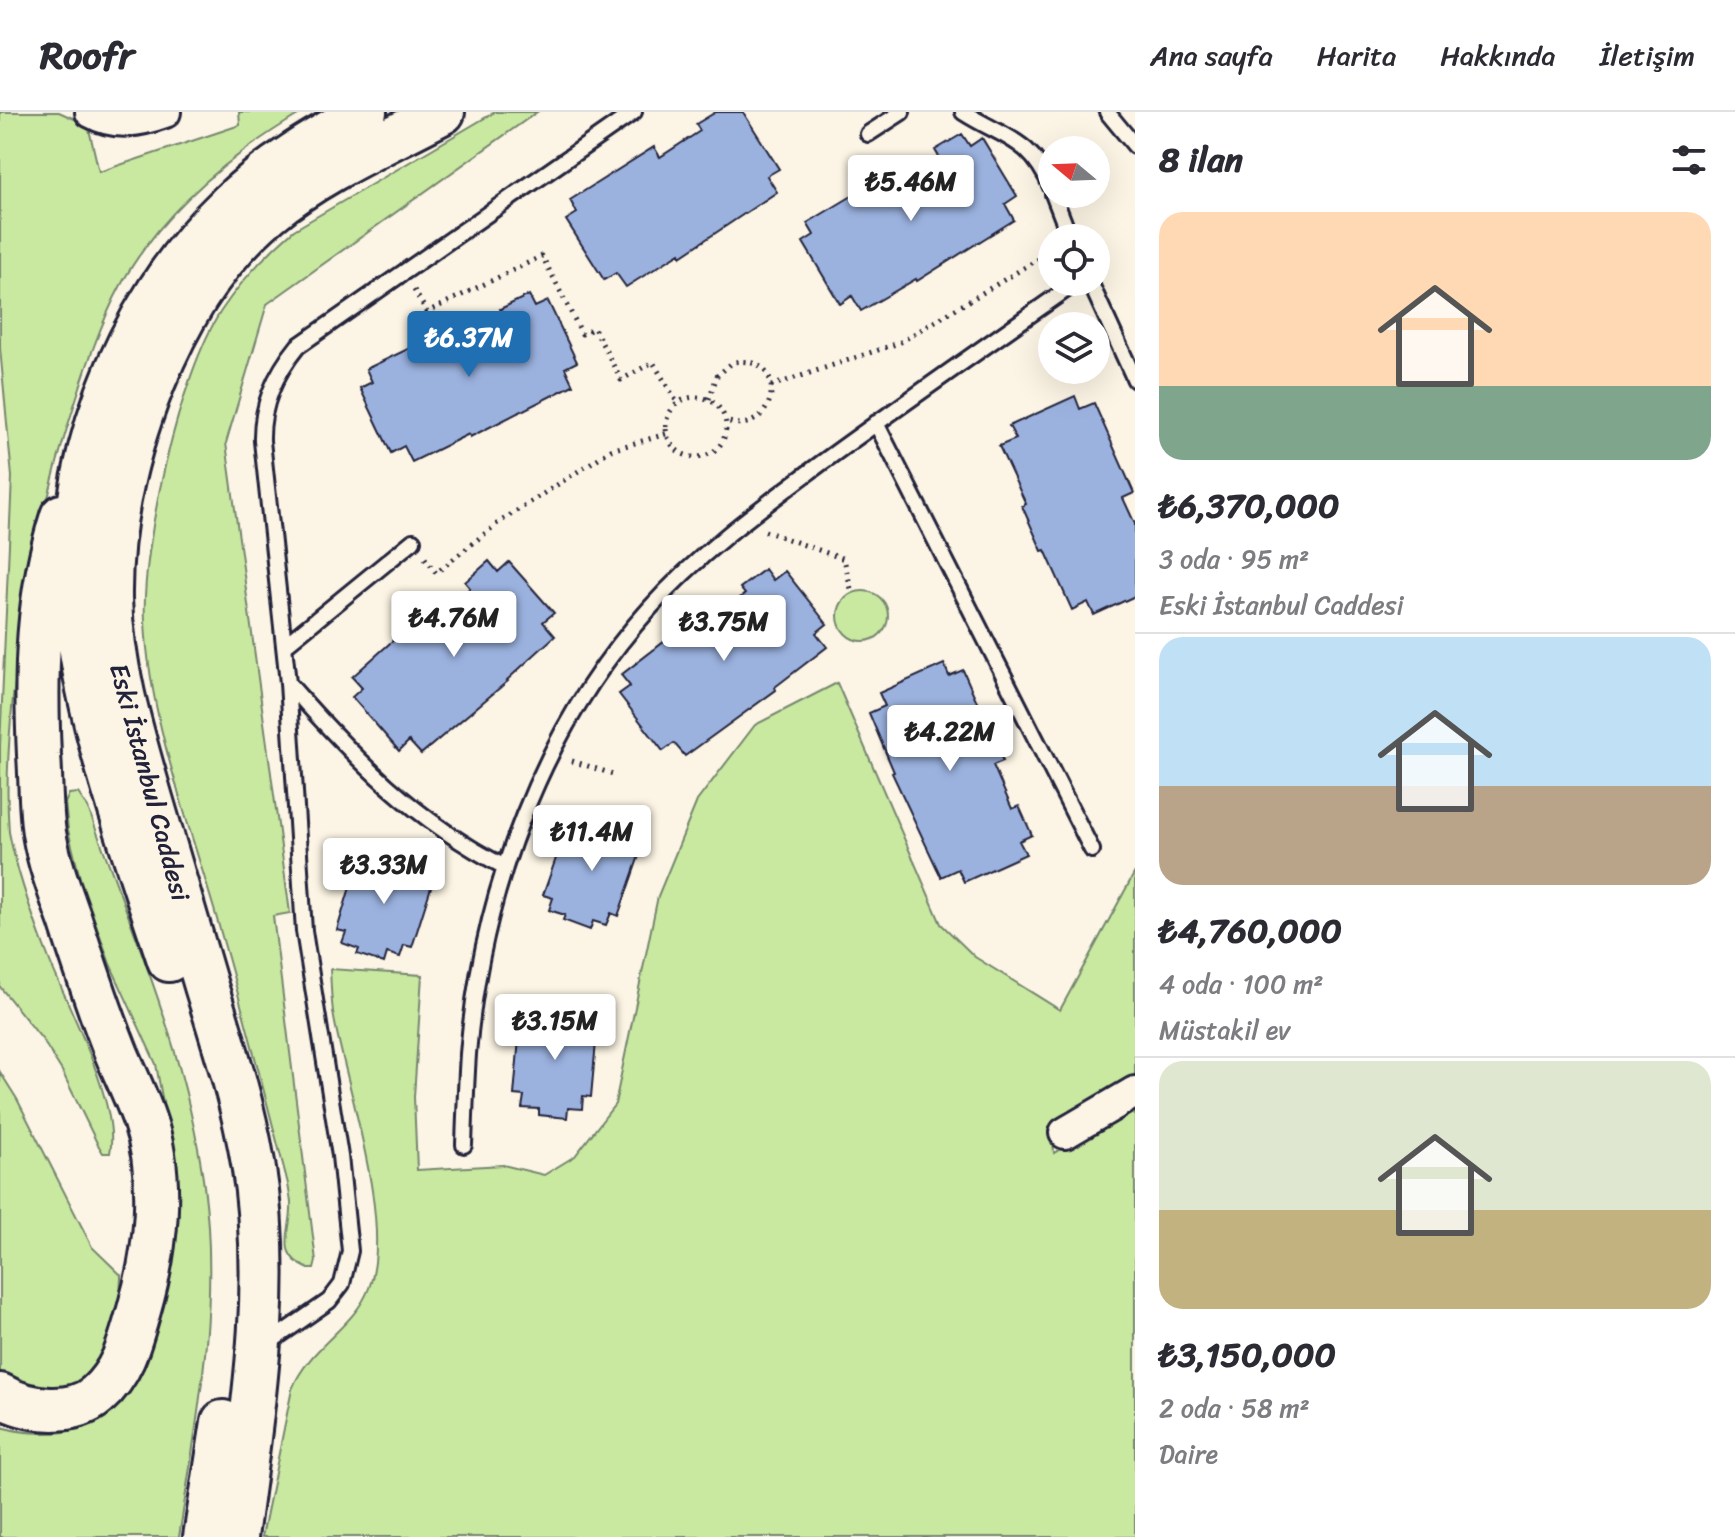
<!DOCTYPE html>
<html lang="tr">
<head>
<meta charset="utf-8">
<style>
	:root { --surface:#fff; --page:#f2f2f3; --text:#2b2b33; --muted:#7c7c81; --line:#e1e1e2; --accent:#1f6fb2 }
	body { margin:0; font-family:Sriracha,sans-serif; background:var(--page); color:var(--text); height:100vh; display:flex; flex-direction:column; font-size:30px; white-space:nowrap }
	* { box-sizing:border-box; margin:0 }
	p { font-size:26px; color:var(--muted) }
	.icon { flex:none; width:44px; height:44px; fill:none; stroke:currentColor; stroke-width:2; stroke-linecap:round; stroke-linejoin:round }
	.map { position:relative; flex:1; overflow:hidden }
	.sheet { display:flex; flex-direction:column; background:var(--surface); width:600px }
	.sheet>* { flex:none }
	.needle { width:52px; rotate:289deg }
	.tools { position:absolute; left:1038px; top:24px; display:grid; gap:16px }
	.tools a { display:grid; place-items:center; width:72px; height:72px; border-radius:50%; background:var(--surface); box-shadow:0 8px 32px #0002; font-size:40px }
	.price { position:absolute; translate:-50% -68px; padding:0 18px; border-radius:8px; background:#fff; color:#222; font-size:26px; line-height:52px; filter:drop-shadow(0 2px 4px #0008) }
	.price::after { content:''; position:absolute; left:50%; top:48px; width:24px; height:18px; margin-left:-12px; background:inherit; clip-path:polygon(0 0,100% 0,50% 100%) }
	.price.selected { background:var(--accent); color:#fff }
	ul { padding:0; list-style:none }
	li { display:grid; align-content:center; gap:16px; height:424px; padding:0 24px }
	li+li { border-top:2px solid var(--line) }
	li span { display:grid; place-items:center; height:248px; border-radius:24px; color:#555 }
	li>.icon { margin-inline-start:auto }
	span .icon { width:144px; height:144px; fill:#fffc; stroke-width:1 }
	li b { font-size:34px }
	h2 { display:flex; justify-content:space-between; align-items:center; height:96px; padding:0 24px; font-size:34px }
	header { display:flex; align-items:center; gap:48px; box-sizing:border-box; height:112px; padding:0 40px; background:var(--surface); border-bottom:2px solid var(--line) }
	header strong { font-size:38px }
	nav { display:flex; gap:44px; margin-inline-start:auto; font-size:28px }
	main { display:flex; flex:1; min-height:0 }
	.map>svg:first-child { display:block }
</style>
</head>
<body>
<header>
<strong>Roofr</strong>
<nav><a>Ana sayfa</a><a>Harita</a><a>Hakkında</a><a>İletişim</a></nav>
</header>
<main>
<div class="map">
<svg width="1135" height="1425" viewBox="0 0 1135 1425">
	<rect width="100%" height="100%" fill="#fcf5e5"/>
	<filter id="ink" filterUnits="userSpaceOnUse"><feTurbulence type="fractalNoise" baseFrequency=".0125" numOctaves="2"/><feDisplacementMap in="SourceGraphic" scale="16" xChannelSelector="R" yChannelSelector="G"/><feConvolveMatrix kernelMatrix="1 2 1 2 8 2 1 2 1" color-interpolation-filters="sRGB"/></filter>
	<g filter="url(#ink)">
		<path fill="#c9e9a1" stroke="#76866e" stroke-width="2" d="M0,0H59L88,13L99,60L240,13L239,0H303C230,43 162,98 121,173C100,212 86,256 73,297C36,411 0,603 9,720C17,762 33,806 49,847C68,895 120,992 110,1041H103L97,1031L62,959L42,927L0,875V634L12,365L0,236Z
			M495,0H537L267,192L226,331L290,801L273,804L316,1149L314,1157H309C276,1143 290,1123 291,1098C292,1089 289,1080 288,1072C264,980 241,888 214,797C187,705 149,605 145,509C141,433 180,262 221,199C241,169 266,142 294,118Z
			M838 504a25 25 0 1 1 50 0a25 25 0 1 1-50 0Z
			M837,571L941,812L975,845L1060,898L1135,760V965L1052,1015L1054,1041L1135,990V1425H262L292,1277C310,1233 354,1216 369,1176C394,1112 347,976 334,906C331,890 331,873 330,857L422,863L414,985L417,1058L503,1053L544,1063L575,1044L615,992L658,784L697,689L755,613Z
			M78,681L88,696C133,819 187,943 204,1074C220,1192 197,1309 179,1425H0V1314C15,1321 60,1324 75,1317C85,1312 93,1305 102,1300L163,1059V991L156,952L110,852L80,766L68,718L65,691L69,682Z
			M0,960L17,987L92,1135L121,1163C122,1203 102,1242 83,1276H0Z"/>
		<path fill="#9bb2df" stroke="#22223b" stroke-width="2" d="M716,0H743L779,57L767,64L777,80L681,144L680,141L626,175L616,161L604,168L566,108L577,101L570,88L654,35L660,45L700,19L696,12Z
			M962,22L970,34L982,26L1017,84L1005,92L1014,108L917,169L916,167L861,199L852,184L840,192L803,130L814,123L807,111L892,60L898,69L939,45L935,38Z
			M529,183L535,195L548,189L577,250L565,256L573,273L470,325L469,322L412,350L404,334L391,341L360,276L372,270L366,257L456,214L460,224L503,203L500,197Z
			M1075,284L1080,297L1094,291L1134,381L1123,386L1135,412V484L1094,503L1088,490L1072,498L1045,438L1042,439L1022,394L1026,392L999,334L1016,327L1009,314Z
			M489,449L498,460L509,450L554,501L543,510L555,524L507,568L508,569L421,642L409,629L399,639L352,585L362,576L352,565L426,499L434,508L470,476L465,470Z
			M765,457L773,468L785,459L827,512L816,521L827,535L775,575L776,578L685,644L674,631L663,639L619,582L630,574L621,563L700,502L707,511L745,482L740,476Z
			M944,552L949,564L963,558L1003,649L993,653L1012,697L1019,694L1032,723L1019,729L1026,742L964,770L958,757L941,765L892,661L894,660L869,601L885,594L879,581Z
			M595,705L625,715L622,722L636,727L631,738L640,741L618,804L611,801L606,813L593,809L590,818L563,808L565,803L549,798L553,786L543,783L566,718L574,721L579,707L593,712Z
			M386,737L415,746L413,753L426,757L423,769L432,772L412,835L404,833L400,845L387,841L384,851L357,842L359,837L342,831L346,820L337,818L357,752L365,755L370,740L383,745Z
			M545,894L576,897L575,905L589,906L588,918L597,919L591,985L583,984L582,997L568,996L567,1006L539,1003V997L522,996L524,984L514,983L520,915L529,916L530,901L544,902Z"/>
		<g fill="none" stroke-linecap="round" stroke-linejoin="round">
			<defs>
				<path id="lane" d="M963,0C1005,27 1030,25 1052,77
					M1107,0L1135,34
					M868,22L902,0
					M1053,82L1070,126
					M1090,170L1135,268
					M876,311L1092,738
					M284,534L413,429
					M288,571C354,646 415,709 505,755
					M464,1033C465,1003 466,972 468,942C481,783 542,615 650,496C700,440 761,396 820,352C905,290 991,230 1077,170
					M267,1232L329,1189L342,1172L350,1139L340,1044L304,819L288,571L262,329C261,294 276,261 298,234L634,0"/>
				<path id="street" d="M91,0C116,14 140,9 165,0
					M1065,1021L1135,980"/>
				<path id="secondary" d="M169,848C134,740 90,623 77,510C60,360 122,195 230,92C270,54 318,26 365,0
					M0,1283C27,1299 73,1304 97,1283C123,1260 130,1230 139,1198C156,1139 165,1066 144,1007C136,984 125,962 116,940C99,897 84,852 70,808C60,780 49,751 44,721C40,695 41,669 39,643C35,560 37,483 62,404
					M205,1425L223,1310
					M236,1425C252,1303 274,1174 253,1051C243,991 224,932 206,874C188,813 170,751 152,690C133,624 112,556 110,487C109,412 126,339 154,269C180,205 216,145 270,100C321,58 385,31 443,0"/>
			</defs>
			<use href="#lane" stroke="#22223b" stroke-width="20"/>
			<use href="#street" stroke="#22223b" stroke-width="36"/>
			<use href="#secondary" stroke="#22223b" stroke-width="48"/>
			<path stroke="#22223b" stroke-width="5" stroke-dasharray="2 6" stroke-linecap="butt" d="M414,178L427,200L542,144L582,222L594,216L621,268L653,250L678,292
				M771,274L899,231L1052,139
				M666 315a30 30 0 1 1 60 0a30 30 0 1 1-60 0Z
				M709,287L717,264L733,250C794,242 775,328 726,309
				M765,419L844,447L852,481
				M425,446L436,461L498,411L611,338L666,322
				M572,649L616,663"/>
			<use href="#lane" stroke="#fcf5e5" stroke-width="14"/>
			<use href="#street" stroke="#fcf5e5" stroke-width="30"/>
			<use href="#secondary" stroke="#fcf5e5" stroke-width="42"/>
		</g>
	</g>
	<g text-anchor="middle" stroke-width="8" stroke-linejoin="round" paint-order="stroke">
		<g font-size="26" fill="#22223b" stroke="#fcf5e5">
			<text transform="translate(150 670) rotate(75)" y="9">Eski İstanbul Caddesi</text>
		</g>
	</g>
</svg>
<div class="tools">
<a><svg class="needle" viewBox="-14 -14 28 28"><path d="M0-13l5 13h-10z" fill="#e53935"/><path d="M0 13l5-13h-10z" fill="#7c7c81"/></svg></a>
<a><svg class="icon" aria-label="locate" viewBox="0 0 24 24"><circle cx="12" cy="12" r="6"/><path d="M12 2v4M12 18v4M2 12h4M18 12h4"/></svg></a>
<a><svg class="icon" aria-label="layers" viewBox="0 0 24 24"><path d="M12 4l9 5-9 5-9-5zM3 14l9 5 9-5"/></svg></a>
</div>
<b class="price" style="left:911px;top:111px">₺5.46M</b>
<b class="price selected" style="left:469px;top:267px">₺6.37M</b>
<b class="price" style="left:454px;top:547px">₺4.76M</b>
<b class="price" style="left:724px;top:551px">₺3.75M</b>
<b class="price" style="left:950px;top:661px">₺4.22M</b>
<b class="price" style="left:592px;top:761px">₺11.4M</b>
<b class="price" style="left:384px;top:794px">₺3.33M</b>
<b class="price" style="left:555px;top:950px">₺3.15M</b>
</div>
<section class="sheet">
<h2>8 ilan<svg class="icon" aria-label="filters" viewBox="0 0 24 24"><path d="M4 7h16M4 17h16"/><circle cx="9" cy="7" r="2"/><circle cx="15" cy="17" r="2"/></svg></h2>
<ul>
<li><span style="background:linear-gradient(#ffd9b3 70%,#7fa58c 0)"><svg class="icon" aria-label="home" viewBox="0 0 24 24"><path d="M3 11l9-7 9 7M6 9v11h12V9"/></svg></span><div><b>₺6,370,000</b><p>3 oda · 95 m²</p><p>Eski İstanbul Caddesi</p></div></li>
<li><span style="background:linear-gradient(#bfe0f5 60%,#b9a48a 0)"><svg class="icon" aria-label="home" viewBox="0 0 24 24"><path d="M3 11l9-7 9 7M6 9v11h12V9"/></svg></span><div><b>₺4,760,000</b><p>4 oda · 100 m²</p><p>Müstakil ev</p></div></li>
<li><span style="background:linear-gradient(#dfe7d0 60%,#c2b280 0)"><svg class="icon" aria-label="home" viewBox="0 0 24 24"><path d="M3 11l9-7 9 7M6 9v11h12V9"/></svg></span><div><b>₺3,150,000</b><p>2 oda · 58 m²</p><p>Daire</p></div></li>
</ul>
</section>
</main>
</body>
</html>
